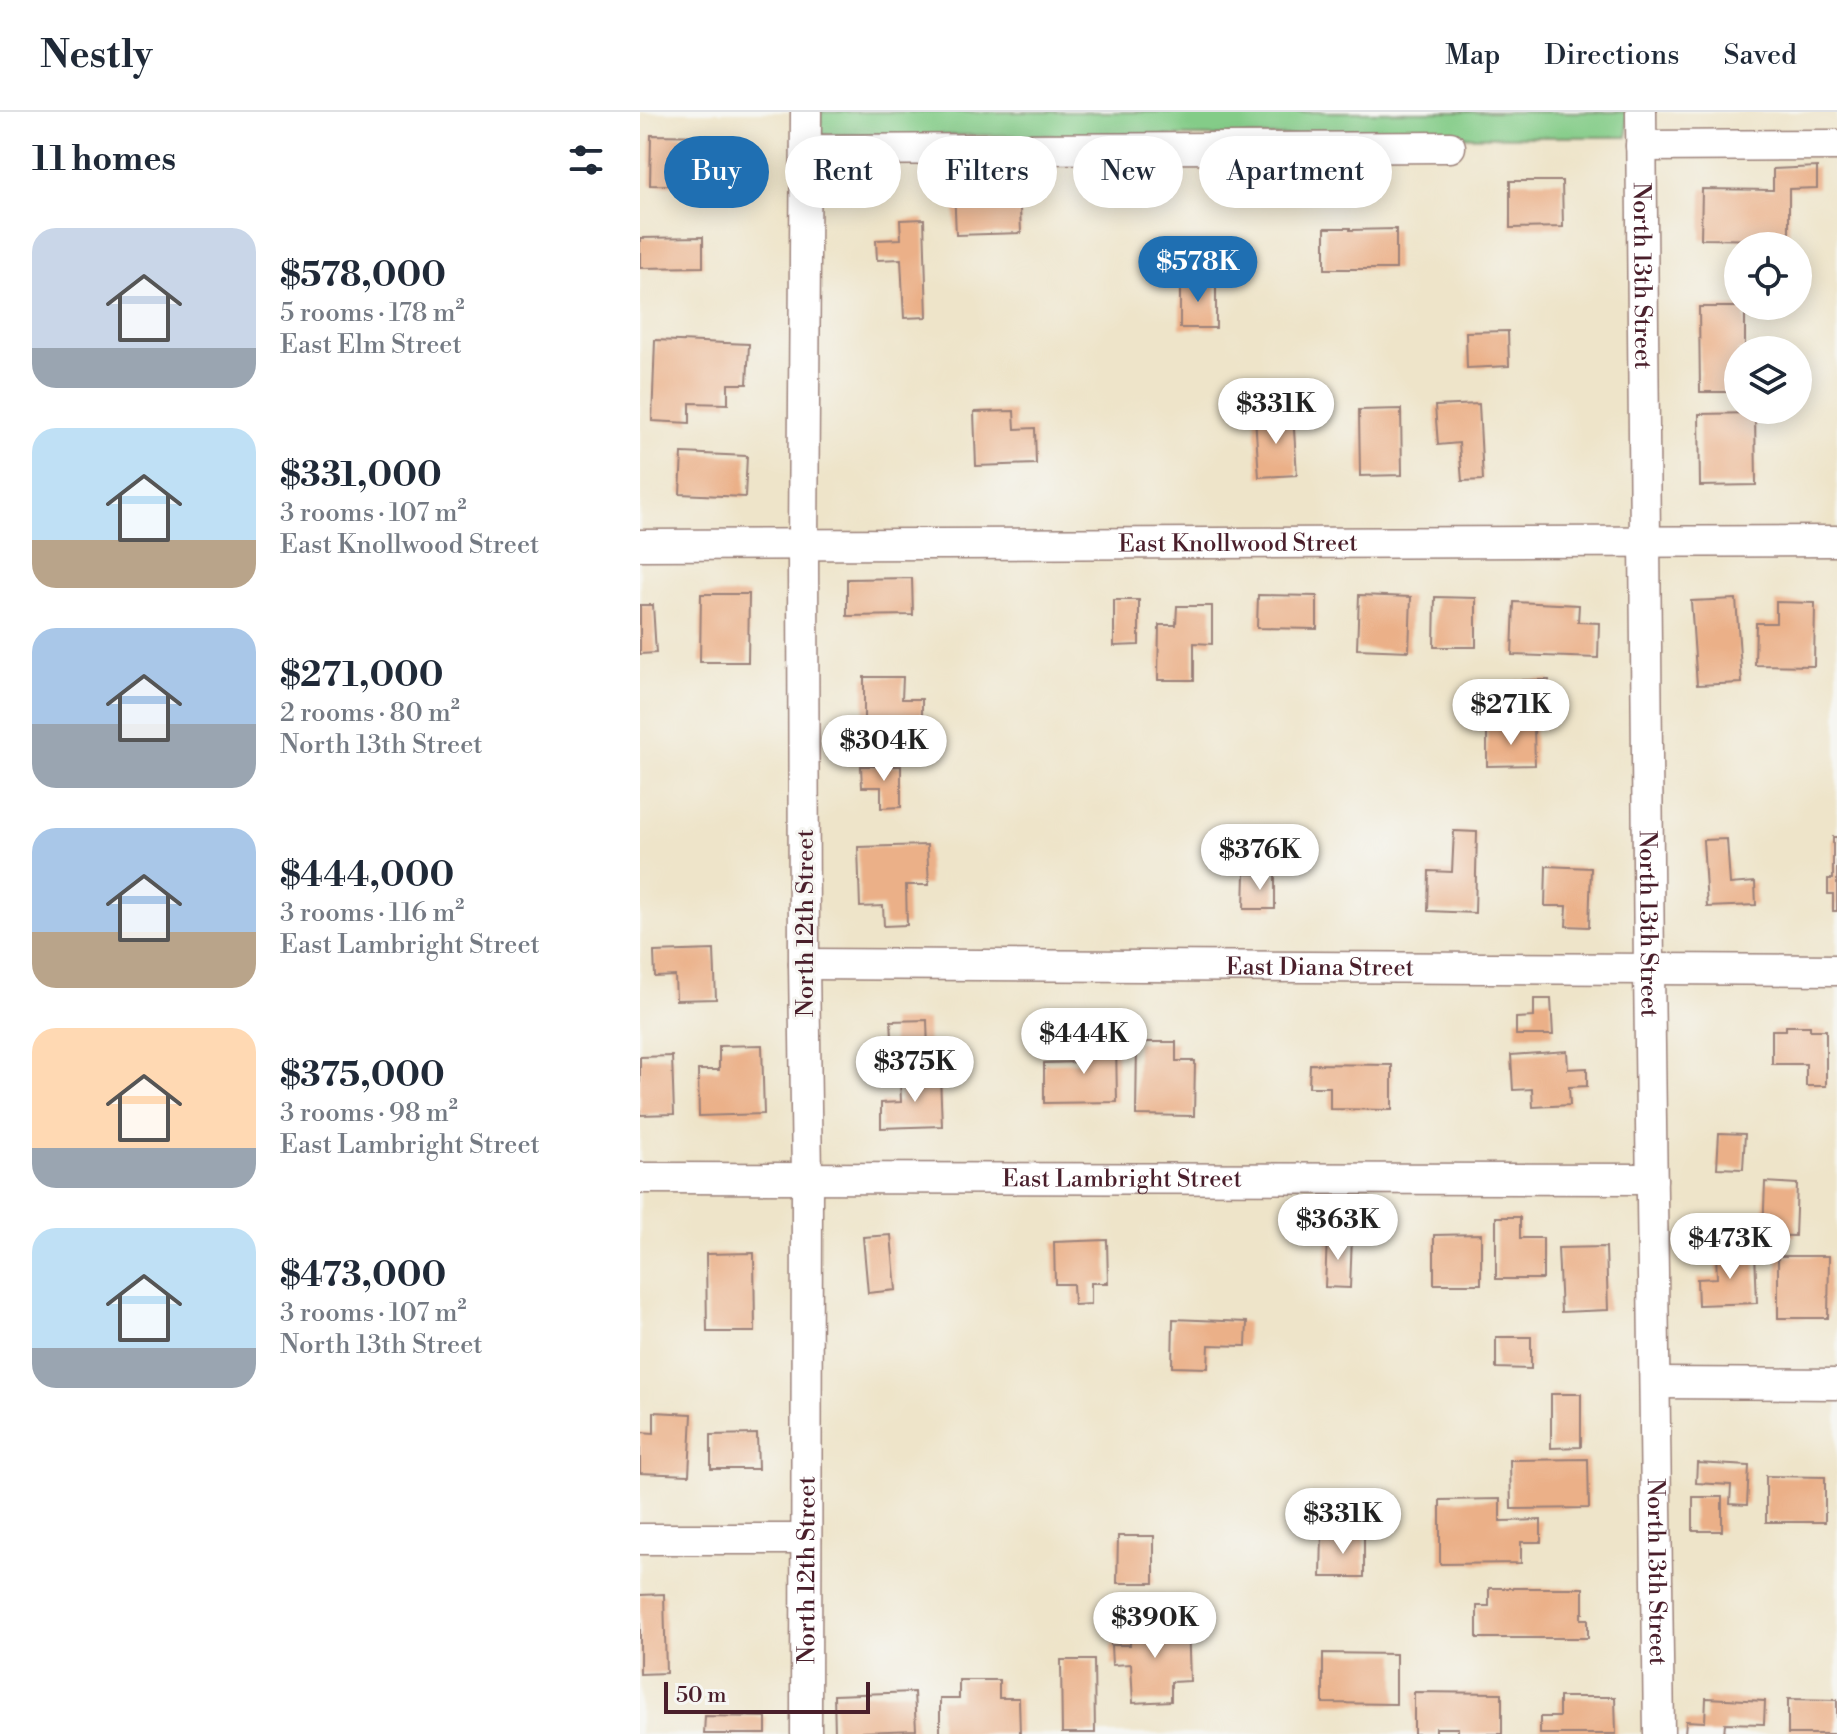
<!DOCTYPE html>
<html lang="en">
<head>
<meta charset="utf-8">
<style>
	:root { --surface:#fff; --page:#f2f2f3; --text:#1f2937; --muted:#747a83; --line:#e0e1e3; --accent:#1f6fb2 }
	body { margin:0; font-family:"Libre Bodoni",serif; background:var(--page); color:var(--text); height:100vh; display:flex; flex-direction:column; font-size:30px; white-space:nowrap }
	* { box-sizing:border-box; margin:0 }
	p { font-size:26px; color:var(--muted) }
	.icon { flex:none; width:44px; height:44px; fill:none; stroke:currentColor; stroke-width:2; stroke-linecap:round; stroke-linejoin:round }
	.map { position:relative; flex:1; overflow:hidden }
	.details { display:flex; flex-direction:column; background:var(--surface); width:640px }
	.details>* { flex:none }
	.top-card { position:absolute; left:24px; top:24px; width:760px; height:72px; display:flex; gap:16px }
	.tools { position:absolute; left:1084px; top:120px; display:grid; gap:16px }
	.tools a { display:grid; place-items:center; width:88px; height:88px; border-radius:50%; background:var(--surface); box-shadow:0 4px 20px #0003; font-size:40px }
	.scale { position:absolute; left:24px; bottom:20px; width:206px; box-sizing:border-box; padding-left:8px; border:4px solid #4a1f2b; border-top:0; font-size:22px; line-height:28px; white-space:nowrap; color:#4a1f2b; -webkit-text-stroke:6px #f6f6f2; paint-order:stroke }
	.price { position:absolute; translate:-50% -68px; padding:0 18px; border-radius:28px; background:#fff; color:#222; font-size:26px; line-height:52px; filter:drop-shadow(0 2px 4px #0008) }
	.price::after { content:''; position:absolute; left:50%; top:48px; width:24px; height:18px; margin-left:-12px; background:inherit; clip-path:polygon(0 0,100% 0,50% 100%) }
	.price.active { background:var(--accent); color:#fff }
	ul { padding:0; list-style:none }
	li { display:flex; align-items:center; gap:24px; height:200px; padding:0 32px }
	li span { display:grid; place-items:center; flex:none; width:224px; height:160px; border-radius:24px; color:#555 }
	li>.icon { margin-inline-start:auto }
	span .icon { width:96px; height:96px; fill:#fffc; stroke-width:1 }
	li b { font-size:34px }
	h2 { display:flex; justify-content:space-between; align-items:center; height:96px; padding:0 32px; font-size:34px }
	.tag { padding:0 28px; border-radius:36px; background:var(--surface); box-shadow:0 4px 20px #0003; font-size:28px; line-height:72px }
	.tag.active { background:var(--accent); color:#fff }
	header { display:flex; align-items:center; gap:48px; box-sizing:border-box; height:112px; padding:0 40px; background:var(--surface); border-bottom:2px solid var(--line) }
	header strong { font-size:38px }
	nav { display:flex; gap:44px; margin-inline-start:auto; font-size:28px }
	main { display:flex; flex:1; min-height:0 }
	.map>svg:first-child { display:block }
</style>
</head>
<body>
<header>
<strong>Nestly</strong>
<nav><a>Map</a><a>Directions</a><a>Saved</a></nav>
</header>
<main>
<section class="details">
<h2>11 homes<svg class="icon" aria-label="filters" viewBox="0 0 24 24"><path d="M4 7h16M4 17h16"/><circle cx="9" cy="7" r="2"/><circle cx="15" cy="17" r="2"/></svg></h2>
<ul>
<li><span style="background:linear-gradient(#c9d6e8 75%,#9aa5b1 0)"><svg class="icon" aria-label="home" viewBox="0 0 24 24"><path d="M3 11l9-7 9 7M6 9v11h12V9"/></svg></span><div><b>$578,000</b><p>5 rooms · 178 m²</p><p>East Elm Street</p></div></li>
<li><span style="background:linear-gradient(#bfe0f5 70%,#b9a48a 0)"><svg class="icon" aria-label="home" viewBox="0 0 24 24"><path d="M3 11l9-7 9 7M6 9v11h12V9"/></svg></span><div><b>$331,000</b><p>3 rooms · 107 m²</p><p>East Knollwood Street</p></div></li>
<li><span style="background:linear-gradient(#a9c7e8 60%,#9aa5b1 0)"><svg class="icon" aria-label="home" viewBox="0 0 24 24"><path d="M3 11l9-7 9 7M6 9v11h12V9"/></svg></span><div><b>$271,000</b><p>2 rooms · 80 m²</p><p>North 13th Street</p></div></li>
<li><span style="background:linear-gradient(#a9c7e8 65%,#b9a48a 0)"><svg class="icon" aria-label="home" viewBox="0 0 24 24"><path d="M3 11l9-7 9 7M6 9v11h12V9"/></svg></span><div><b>$444,000</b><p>3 rooms · 116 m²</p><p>East Lambright Street</p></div></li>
<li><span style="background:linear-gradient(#ffd9b3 75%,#9aa5b1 0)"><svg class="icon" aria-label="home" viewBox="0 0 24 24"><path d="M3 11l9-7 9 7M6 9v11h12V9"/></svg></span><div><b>$375,000</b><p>3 rooms · 98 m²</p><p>East Lambright Street</p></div></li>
<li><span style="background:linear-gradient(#bfe0f5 75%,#9aa5b1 0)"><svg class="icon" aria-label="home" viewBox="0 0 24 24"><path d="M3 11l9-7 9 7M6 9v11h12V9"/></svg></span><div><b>$473,000</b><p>3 rooms · 107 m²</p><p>North 13th Street</p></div></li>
</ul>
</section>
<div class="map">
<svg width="1197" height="1622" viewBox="0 0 1197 1622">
	<rect width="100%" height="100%" fill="#f6f6f2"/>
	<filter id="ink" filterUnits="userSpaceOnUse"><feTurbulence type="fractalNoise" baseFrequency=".0125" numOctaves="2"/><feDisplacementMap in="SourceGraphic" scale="16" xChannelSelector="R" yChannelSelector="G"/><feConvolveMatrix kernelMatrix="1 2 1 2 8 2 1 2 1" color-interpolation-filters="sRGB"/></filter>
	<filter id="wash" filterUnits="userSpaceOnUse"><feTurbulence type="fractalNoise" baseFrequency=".006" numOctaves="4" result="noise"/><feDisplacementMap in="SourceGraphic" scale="32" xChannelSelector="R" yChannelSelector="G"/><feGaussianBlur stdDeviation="1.8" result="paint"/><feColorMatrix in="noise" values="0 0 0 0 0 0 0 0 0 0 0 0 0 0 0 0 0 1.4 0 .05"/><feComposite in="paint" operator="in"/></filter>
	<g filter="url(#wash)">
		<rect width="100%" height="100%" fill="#eee4c9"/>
		<path fill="#84cc88" stroke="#67765a" stroke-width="2" d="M181,0H987V25L181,23Z"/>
		<g id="blocks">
			<path fill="#ebb088" d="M11,23L74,24V74L10,73Z
				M1177,55V76L1149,77V128L1061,127L1062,77L1133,78V57Z
				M870,69H922L923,115L870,116Z
				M379,73L381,121L316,123L314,75Z
				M284,107L287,205L264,206L261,147L237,148L236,128L261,127L260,108Z
				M685,116H710V118L756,117V157H685Z
				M63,125V155L0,156V126Z
				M540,168H576V216H540Z
				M1059,195H1105V238H1098V280H1060Z
				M868,219L869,254L827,256L826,220Z
				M15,228L109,232L107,272H88V292L50,291V311L12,309Z
				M839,292L843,368L822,369L819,331L798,333L795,294Z
				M761,297L762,363L720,364L719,298Z
				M374,299L375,317L395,316L396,352L336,354L334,300Z
				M1115,301L1116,373L1060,374L1059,302Z
				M653,303L657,363L619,365L615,305Z
				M42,341L107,344L105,385L40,382Z
				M272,466L273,503L207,504V467Z
				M61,482H109L108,550H60Z
				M618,483L677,484V517L617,516Z
				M719,483L771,485L769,539L717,537Z
				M795,485L836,486V535H794Z
				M1096,487L1102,571L1057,573L1051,489Z
				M474,488H499V533L474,534Z
				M874,490L939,493L938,510L959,511L958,546L872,543Z
				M1136,490L1175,491L1174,554L1115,553L1116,511H1136Z
				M0,493H13L16,541L0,542Z
				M537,494H572V532L554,531V568H518L519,513H536Z
				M224,565H263L262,587H282V631L224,630Z
				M877,568H909V577H914V591H877Z
				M847,616H894L895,653L847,654Z
				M221,654H261V695L241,696V675H222Z
				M814,719L837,720L835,801L788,799L789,759L812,760Z
				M1193,725H1197V799H1193V782H1188V767H1193Z
				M1087,727L1090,772L1115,770L1116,793L1067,795L1063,728Z
				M287,733L289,773H266L267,813L244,814L243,794L220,795L218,735Z
				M906,754L951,756L949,815L926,814L927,794H905Z
				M605,762H635V797H604Z
				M74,838L76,887L36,888L35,864L15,865L14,840Z
				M894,887H911L913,923H876V906L894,905Z
				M287,908L288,939L253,941L251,909Z
				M1146,914H1170V918H1186V974H1166V952H1132V918H1146Z
				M439,930H476L477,990L404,991V951L440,950Z
				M497,930H536V949H555L554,1004L496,1003Z
				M122,933L124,1002L59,1004L58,958H79V934Z
				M927,939L928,957L947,956V974L929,975L930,993L893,995L892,977L873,978L871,943Z
				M32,944L34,1002L0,1003V945Z
				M670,952L752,953V998L690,997V975H669Z
				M300,964L302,1014L241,1016V991L261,990L260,965Z
				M1079,1021L1105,1022L1103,1057L1077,1056Z
				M1125,1070L1157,1072L1155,1124L1123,1123Z
				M856,1105H880V1126H903V1167H856Z
				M841,1122V1172H794V1123Z
				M251,1123L256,1178L228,1181L223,1125Z
				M687,1124L712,1125L710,1176L685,1175Z
				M467,1128L468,1171H451V1192L434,1193L433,1172H415L414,1130Z
				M966,1135L968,1198L921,1200L918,1136Z
				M1115,1140L1117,1191L1058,1193L1057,1167L1077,1166L1076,1141Z
				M114,1141L115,1220H67L66,1142Z
				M1138,1144H1189L1188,1206H1138Z
				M533,1207L607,1210L606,1234L569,1233L568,1256L532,1255Z
				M856,1225H891V1257L856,1256Z
				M911,1282H941V1335L911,1336Z
				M14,1300L52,1302L49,1363L0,1361V1320L14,1321Z
				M117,1322L118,1357H71V1323Z
				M948,1347L949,1396L871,1397L870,1348Z
				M1057,1351L1109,1354L1107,1393L1090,1392L1091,1373L1056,1371Z
				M1126,1364L1185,1365V1410H1126Z
				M1053,1385H1082V1419H1053Z
				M860,1387V1409L901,1408V1430H881V1451L800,1452V1388Z
				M682,1422L724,1423V1465H681Z
				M478,1424H514V1471H477Z
				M849,1476H943V1501H941V1507H948V1526H837V1494H849Z
				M24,1482L26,1561L0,1562V1483Z
				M548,1511L550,1569L531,1570V1589L493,1591L491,1552L472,1553L471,1533H490V1513Z
				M683,1541L756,1542V1592L683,1591Z
				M421,1548H454L455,1621H422Z
				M319,1568H359V1586H379L380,1622H300V1587H319Z
				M274,1580L276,1618L195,1621L194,1583Z
				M774,1580L862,1581V1622H818V1616H796V1622H774Z
				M919,1585H975L976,1622H900V1605H919Z
				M1066,1586L1125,1589L1124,1612L1085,1611L1084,1622H1045L1046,1609L1065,1610Z
				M1148,1587L1197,1588V1622H1148Z
				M65,1604L126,1605V1622H64Z"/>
		</g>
	</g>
	<g filter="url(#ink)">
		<use href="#blocks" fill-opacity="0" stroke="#9c827a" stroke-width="2"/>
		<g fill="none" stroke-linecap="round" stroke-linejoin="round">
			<defs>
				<g id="street">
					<path id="s1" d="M1001,0L1009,857L1019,1622"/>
					<path d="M1001,34L1197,33"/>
					<path d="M166,38L810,35"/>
					<path id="s2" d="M0,433L1197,429"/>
					<path id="s3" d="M164,852L1197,858"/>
					<path id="s4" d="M0,1066L1012,1067"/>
					<path d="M1016,1271L1197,1272"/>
					<path d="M0,1427H166"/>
					<path id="s5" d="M166,1622L167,1066L164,852L163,432L166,0"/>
				</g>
			</defs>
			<use href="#street" stroke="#9c827a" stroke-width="33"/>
			<use href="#street" stroke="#fff" stroke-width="30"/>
		</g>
	</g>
	<g text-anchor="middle" stroke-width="6" stroke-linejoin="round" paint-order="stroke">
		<g font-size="24" fill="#4a1f2b" stroke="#f6f6f2">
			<text dy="8" stroke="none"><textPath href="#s1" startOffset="164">North 13th Street</textPath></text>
			<text dy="8" stroke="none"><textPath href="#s2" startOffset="598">East Knollwood Street</textPath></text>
			<text transform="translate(165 811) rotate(-90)" y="8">North 12th Street</text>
			<text dy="8" stroke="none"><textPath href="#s1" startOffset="812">North 13th Street</textPath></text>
			<text dy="8" stroke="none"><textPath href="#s3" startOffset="516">East Diana Street</textPath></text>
			<text dy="8" stroke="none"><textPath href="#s4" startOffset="482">East Lambright Street</textPath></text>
			<text dy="8" stroke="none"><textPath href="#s5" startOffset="164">North 12th Street</textPath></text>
			<text dy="8" stroke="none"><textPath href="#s1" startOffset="1460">North 13th Street</textPath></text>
		</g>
	</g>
</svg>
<div class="tools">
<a><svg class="icon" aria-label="locate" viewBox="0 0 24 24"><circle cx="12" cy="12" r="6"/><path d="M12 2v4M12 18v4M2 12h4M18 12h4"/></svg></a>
<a><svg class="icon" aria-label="layers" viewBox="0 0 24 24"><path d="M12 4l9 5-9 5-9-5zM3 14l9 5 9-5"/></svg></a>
</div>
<div class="scale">50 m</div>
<b class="price active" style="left:558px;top:192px">$578K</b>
<b class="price" style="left:636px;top:334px">$331K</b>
<b class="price" style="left:871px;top:635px">$271K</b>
<b class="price" style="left:244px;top:671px">$304K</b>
<b class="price" style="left:620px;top:780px">$376K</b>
<b class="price" style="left:444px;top:964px">$444K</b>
<b class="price" style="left:275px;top:992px">$375K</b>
<b class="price" style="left:698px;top:1150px">$363K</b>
<b class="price" style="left:1090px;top:1169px">$473K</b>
<b class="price" style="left:703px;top:1444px">$331K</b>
<b class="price" style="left:515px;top:1548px">$390K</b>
<div class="top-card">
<a class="tag active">Buy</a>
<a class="tag">Rent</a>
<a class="tag">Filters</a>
<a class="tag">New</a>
<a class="tag">Apartment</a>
</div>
</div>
</main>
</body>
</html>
